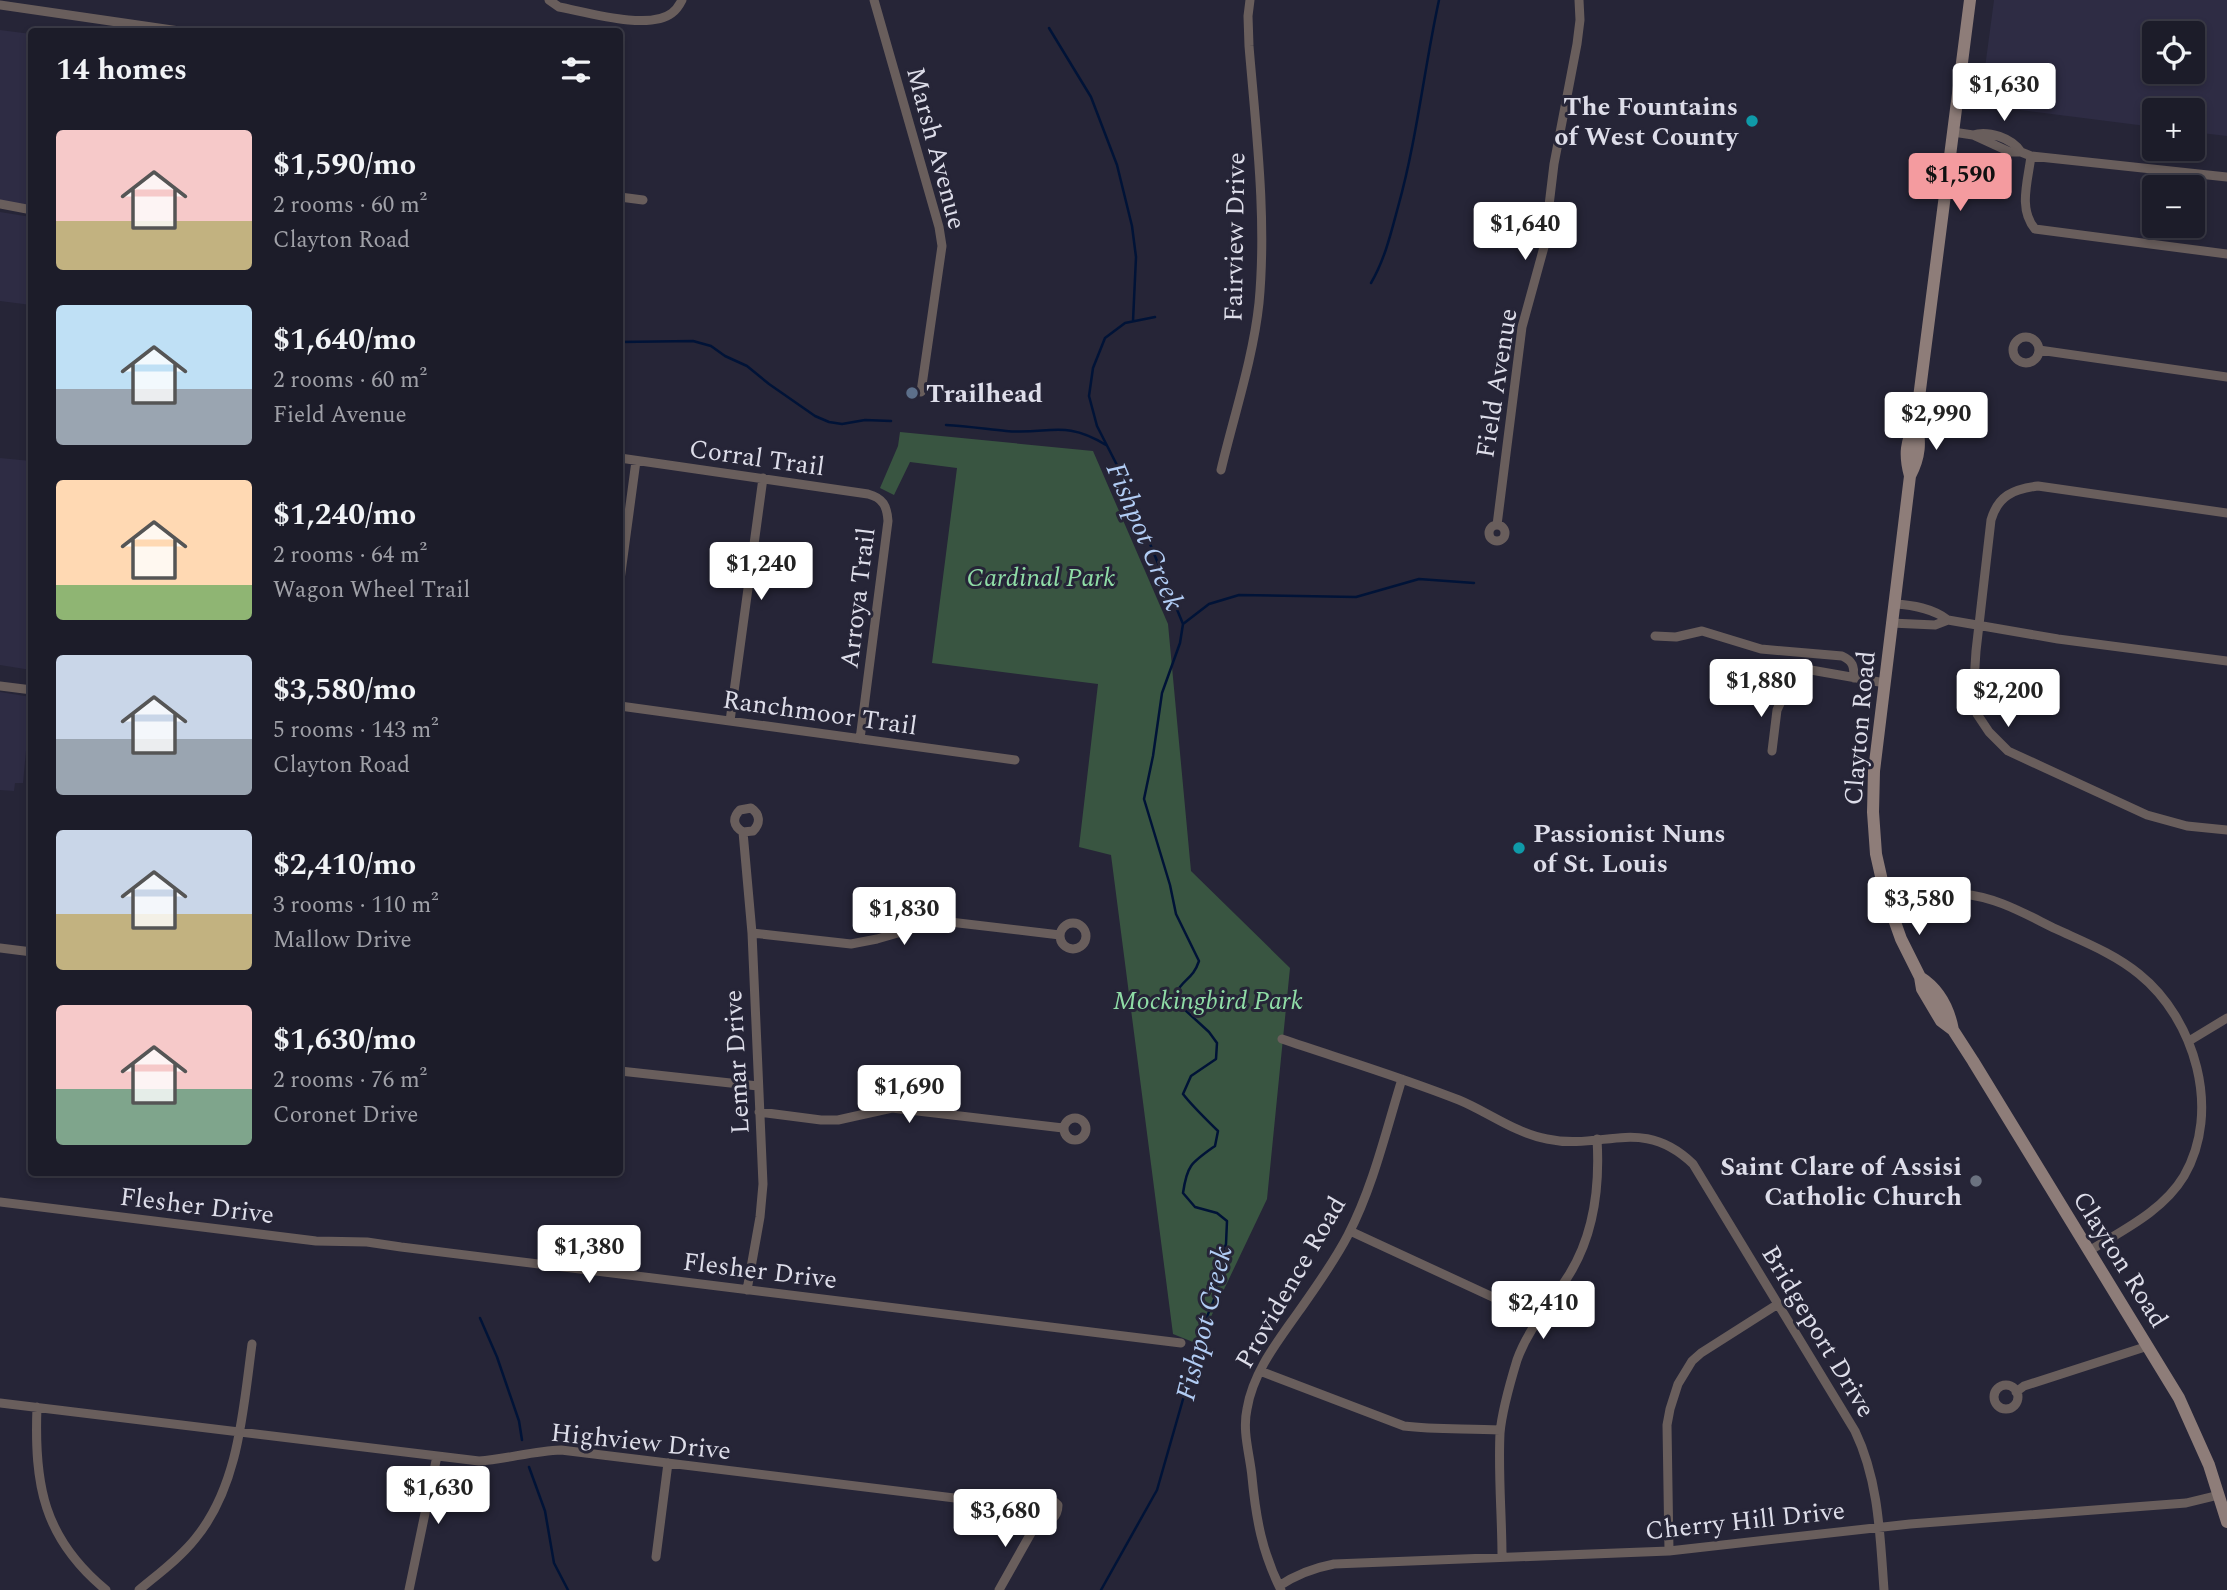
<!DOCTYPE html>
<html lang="en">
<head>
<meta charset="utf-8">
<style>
	:root { --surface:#1c1c29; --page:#252531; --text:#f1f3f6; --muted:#a0a1a8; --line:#3a3a46; --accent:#f49b9f }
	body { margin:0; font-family:Spectral,serif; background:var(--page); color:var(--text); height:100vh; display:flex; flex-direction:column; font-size:26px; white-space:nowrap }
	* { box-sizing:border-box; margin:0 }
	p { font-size:23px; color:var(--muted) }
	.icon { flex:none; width:38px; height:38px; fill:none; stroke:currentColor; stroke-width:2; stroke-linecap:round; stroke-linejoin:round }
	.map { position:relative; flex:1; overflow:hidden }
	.sheet { position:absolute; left:28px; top:28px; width:595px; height:1148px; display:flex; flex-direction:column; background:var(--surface); border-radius:7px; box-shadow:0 4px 10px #0003,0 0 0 2px var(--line) }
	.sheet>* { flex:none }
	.controls { position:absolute; left:2142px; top:21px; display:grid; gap:14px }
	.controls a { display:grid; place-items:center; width:63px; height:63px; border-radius:7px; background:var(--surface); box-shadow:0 4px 10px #0003,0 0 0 2px var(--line); font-size:35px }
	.price { position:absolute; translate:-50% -60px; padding:0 16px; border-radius:7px; background:#fff; color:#222; font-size:23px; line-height:46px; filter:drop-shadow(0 2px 4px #0008) }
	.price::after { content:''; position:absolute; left:50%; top:42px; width:21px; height:16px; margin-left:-10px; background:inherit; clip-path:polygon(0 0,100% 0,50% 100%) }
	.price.selected { background:var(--accent); color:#111 }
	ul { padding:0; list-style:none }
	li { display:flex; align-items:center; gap:21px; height:175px; padding:0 28px }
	li span { display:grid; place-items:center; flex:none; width:196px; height:140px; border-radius:7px; color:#555 }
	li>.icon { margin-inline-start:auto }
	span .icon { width:84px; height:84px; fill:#fffc; stroke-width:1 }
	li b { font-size:30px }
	h2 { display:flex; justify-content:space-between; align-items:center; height:84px; padding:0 28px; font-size:30px }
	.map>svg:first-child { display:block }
</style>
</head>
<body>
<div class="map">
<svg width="2227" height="1590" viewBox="0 0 2227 1590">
	<rect width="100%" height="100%" fill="#262537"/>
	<path fill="#2e2c44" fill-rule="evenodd" d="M1994,0H2227V136L2193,132V110H2154V127L1980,105ZM2193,33V72H2154V33Z
		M0,30L31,34V207L0,200Z
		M0,212L31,217V305L0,301Z
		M0,458L31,461V670L0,665Z
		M0,692L31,697L23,783H15L14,791L0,790Z"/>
	<path fill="#395541" d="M900,432L1093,451L1168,624L1191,871L1290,968L1267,1199L1198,1344L1173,1334L1111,855L1079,847L1098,684L932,663L957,468L910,462L894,495L880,488L898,446Z"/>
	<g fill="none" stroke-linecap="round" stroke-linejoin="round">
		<path stroke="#001337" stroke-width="2.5" d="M1049,28L1091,97L1117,165L1132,226L1136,257L1133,321
			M1371,283C1385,259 1391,233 1398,207C1417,139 1424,69 1439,0
			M620,342L693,341L711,346L725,356L747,366L769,384L815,416L829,422L842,424L865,420L891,421
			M946,425C966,426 986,429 1006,431C1049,435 1064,419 1106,445
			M1183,624L1209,604L1239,595L1356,597L1419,579L1474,583
			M480,1318L497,1357L519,1421L522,1440
			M529,1467L545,1511L554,1563L568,1590
			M1101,1590L1157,1490L1206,1319L1216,1295V1274L1226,1244L1227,1221L1217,1213L1195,1207L1183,1193C1187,1165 1191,1163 1215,1146L1218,1131C1206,1119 1193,1107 1183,1094L1191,1076L1216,1059L1217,1043L1209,1032L1184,1009L1176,993C1184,978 1193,979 1199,961L1176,914L1170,885L1144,799L1153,756L1162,693L1180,643L1183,624L1120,471L1097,426L1089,396L1093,368L1105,338L1125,323L1155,317"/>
		<path stroke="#695e5c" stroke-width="9" d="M549,0L559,7C586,12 649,31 672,13C676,10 680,4 682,0
			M874,0L939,227L942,246L921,392
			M0,5L186,32
			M1953,132L1973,135L2010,152H2021L2031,156L2227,177
			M1973,135C1988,130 2012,138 2021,152
			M2031,156C2028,181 2018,209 2035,229L2227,254
			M620,197L643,200
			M0,204L32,210
			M2013 350a13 13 0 1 1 26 0a13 13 0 1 1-26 0Z
			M2039,350L2227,377
			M620,458L868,494C883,498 887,506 888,521L860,739
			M1221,470C1234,415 1253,359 1259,303C1267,218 1256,130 1249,46L1248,16L1250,0
			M2227,513L2038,486C2013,489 1998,496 1991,520L1976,651L1973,697L1977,714L1989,732L2008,751L2147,815L2187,826L2227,830
			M1497,525L1522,327L1544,247L1554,164L1577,44L1580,20L1579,0
			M1489 533a8 8 0 1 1 16 0a8 8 0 1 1-16 0Z
			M620,580L636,461
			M1894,604C1913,605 1932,608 1948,620L2058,639L2227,661
			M1891,623L1935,625L1948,620
			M1655,636L1676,637L1702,631L1761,649L1842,656C1853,661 1854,666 1854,678
			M1762 681a16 16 0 1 1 32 0a16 16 0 1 1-32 0Z
			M1791,671L1811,670L1885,683
			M0,686L32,690
			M620,706L1015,760
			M730,721L763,478
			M1772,751L1777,710L1783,697
			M743,832L753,831C761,823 760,814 751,808L740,810C732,818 733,826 743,832L752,933L763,1184L760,1217L747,1290
			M1890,909C1914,902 1937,892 1962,894C1997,897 2025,914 2056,929C2084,942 2115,954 2139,974C2195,1019 2222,1111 2184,1176C2163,1211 2123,1230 2089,1251
			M1060 936a13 13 0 1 1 26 0a13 13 0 1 1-26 0Z
			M752,933L851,944L877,939L929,924L950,922L1060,935
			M0,948L32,952
			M1282,1039C1341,1059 1401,1077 1459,1100C1488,1112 1515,1133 1547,1139C1603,1151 1642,1115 1693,1164L1855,1431C1879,1481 1880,1536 1884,1590
			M2189,1041L2227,1018
			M620,1071L758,1086
			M759,1112L821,1120H838L892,1108L1063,1128
			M1064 1129a11 11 0 1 1 22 0a11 11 0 1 1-22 0Z
			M0,1202L316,1241L367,1242L401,1247L1181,1343
			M1350,1231L1538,1318
			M1260,1371L1404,1426C1436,1430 1468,1428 1500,1430
			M1994 1397a12 12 0 1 1 24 0a12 12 0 1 1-24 0Z
			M2016,1392L2024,1386L2148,1346
			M0,1403L479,1461C507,1459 533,1451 561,1450L1028,1507C1037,1496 1048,1494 1058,1505C1058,1520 1047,1522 1035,1526
			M37,1407C34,1484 43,1538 106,1590
			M1669,1551L1667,1425L1670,1409L1678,1384L1692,1361L1701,1353L1778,1304
			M656,1557L668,1463
			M1502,1557C1502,1516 1498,1475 1500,1433C1502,1410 1510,1383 1517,1360C1528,1329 1550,1305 1567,1278C1594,1237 1600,1187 1597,1139
			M1279,1586C1297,1574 1313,1568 1334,1564L1669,1551L1910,1524L2186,1503L2219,1495
			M139,1590C158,1574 179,1559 195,1539C239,1486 243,1410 252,1344
			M409,1590L437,1456
			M999,1590L1035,1526L1034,1516L1028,1507
			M1281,1590C1262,1552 1256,1519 1252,1477C1250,1455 1242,1432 1247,1409C1253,1372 1278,1341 1299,1311C1316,1287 1334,1262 1348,1235C1373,1187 1386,1131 1402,1079"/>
		<path stroke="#8e7d79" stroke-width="12" d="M1916,421C1921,442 1920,457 1910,476L1874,771L1873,812L1876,854L1885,894L1901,939L1920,977L1922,989L1941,1021L1953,1030L1973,1061L2179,1398L2209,1465L2227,1522
			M1910,476C1904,454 1906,442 1916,421L1970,0
			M1920,977C1939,989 1949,1009 1953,1030"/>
	</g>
	<g fill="#0f9aa8" stroke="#262537" stroke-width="2.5">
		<circle cx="1752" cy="121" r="7"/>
		<circle cx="1519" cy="848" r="7"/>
	</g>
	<circle fill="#5c6f8a" stroke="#262537" stroke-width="2.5" cx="912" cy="393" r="7"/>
	<circle fill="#6b7280" stroke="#262537" stroke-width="2.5" cx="1976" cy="1181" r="7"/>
	<g text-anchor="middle" stroke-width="6" stroke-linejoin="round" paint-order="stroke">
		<g font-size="26" font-weight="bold" fill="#dddde9" stroke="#262537" text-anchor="end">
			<text x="1738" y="115">The Fountains<tspan x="1738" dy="30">of West County</tspan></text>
			<text x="926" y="402" text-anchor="start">Trailhead</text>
			<text x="1533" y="842" text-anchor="start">Passionist Nuns<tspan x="1533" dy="30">of St. Louis</tspan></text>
			<text x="1962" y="1175">Saint Clare of Assisi<tspan x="1962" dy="30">Catholic Church</tspan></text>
		</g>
		<g font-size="26" fill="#dddde9" stroke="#262537">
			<text transform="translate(937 148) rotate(75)" y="9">Marsh Avenue</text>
			<text transform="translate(1234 237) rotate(-89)" y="9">Fairview Drive</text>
			<text transform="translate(1496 383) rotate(-81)" y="9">Field Avenue</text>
			<text transform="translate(757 457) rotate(8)" y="9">Corral Trail</text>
			<text transform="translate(857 598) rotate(-83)" y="9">Arroya Trail</text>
			<text transform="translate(820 712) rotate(8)" y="9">Ranchmoor Trail</text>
			<text transform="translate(1859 728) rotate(-85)" y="9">Clayton Road</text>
			<text transform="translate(736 1062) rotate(-93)" y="9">Lemar Drive</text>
			<text transform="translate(197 1205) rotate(7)" y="9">Flesher Drive</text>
			<text transform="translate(2121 1259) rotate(58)" y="9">Clayton Road</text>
			<text transform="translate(760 1270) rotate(7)" y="9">Flesher Drive</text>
			<text transform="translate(1290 1282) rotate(-60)" y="9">Providence Road</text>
			<text transform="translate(1819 1331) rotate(59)" y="9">Bridgeport Drive</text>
			<text transform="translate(641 1441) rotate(6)" y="9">Highview Drive</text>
			<text transform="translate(1745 1520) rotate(-6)" y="9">Cherry Hill Drive</text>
		</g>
		<g font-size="26" font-style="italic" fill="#8fdca6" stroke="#262537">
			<text x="1041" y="586">Cardinal Park</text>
			<text x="1208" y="1009">Mockingbird Park</text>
		</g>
		<g font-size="28" font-style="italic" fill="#b1ccf4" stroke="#262537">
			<text transform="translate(1146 536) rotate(67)" y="10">Fishpot Creek</text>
			<text transform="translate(1203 1323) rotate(-76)" y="10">Fishpot Creek</text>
		</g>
	</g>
</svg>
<div class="controls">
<a><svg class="icon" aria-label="locate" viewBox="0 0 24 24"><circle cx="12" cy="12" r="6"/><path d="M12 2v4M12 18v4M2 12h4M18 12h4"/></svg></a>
<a>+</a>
<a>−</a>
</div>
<b class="price" style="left:2004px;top:123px">$1,630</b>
<b class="price selected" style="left:1960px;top:213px">$1,590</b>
<b class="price" style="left:1525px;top:262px">$1,640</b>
<b class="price" style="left:1936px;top:452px">$2,990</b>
<b class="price" style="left:761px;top:602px">$1,240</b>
<b class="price" style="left:1761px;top:719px">$1,880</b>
<b class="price" style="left:2008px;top:729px">$2,200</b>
<b class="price" style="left:1919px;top:937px">$3,580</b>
<b class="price" style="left:904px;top:947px">$1,830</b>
<b class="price" style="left:909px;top:1125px">$1,690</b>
<b class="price" style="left:589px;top:1285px">$1,380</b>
<b class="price" style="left:1543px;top:1341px">$2,410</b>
<b class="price" style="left:438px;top:1526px">$1,630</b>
<b class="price" style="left:1005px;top:1549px">$3,680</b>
<section class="sheet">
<h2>14 homes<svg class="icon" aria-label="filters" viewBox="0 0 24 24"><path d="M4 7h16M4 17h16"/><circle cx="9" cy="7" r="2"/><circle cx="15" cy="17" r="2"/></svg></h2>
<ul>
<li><span style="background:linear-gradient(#f6c9c9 65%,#c2b280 0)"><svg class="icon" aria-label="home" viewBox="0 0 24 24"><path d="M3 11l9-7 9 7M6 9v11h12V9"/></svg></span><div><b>$1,590/mo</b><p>2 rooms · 60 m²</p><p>Clayton Road</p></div></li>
<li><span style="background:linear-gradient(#bfe0f5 60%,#9aa5b1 0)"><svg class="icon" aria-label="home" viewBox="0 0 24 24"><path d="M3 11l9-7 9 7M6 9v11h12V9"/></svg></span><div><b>$1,640/mo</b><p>2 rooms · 60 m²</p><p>Field Avenue</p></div></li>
<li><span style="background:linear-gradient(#ffd9b3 75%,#8fb573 0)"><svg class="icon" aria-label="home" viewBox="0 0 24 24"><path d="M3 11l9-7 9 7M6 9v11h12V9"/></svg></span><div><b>$1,240/mo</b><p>2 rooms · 64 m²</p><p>Wagon Wheel Trail</p></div></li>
<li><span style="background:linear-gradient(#c9d6e8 60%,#9aa5b1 0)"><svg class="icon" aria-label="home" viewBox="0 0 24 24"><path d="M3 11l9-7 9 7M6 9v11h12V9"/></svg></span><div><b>$3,580/mo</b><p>5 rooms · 143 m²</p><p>Clayton Road</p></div></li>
<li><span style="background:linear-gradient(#c9d6e8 60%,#c2b280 0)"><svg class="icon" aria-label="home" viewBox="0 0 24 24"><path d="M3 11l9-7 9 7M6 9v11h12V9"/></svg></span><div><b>$2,410/mo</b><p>3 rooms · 110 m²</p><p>Mallow Drive</p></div></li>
<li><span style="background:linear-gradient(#f6c9c9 60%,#7fa58c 0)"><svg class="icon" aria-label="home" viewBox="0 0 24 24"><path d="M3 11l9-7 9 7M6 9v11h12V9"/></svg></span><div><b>$1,630/mo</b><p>2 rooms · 76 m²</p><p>Coronet Drive</p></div></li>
</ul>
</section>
</div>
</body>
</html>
